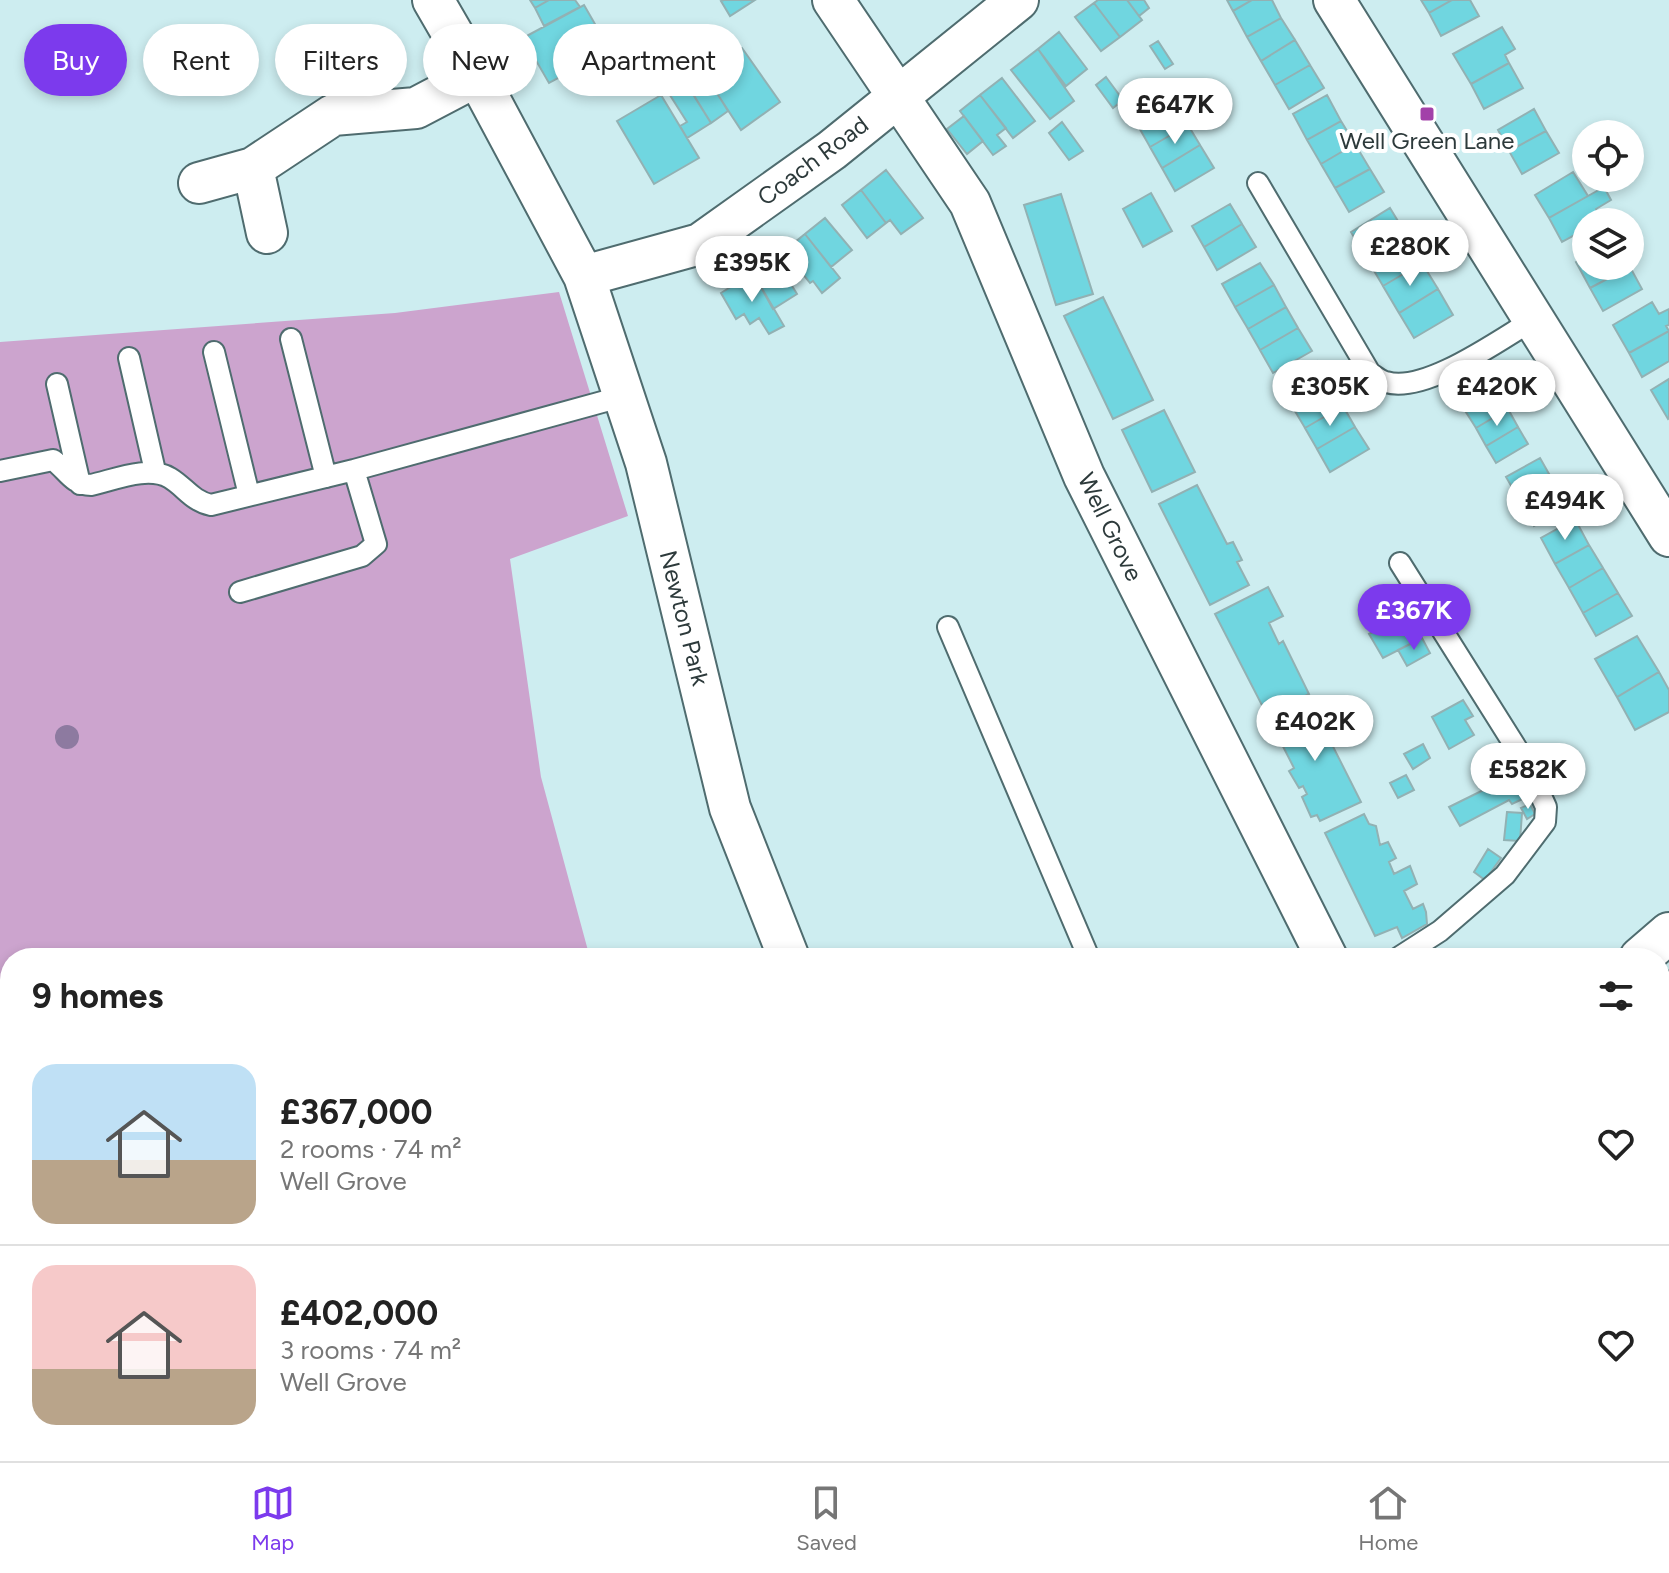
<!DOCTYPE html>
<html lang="en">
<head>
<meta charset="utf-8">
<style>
	:root { --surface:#fff; --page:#f6f6f6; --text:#222; --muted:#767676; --line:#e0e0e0; --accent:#7c3aed }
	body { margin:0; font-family:Figtree,sans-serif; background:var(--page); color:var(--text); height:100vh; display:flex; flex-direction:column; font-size:30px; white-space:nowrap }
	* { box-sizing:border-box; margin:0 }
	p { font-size:26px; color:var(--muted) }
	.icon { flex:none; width:44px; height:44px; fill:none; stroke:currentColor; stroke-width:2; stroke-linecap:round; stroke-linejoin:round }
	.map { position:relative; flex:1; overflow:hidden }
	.side { position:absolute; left:0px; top:948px; width:1670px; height:514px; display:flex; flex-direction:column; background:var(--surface); border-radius:32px 32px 0 0; box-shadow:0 4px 12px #0003 }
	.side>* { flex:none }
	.hud { position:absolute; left:24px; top:24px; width:800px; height:72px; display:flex; gap:16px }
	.tools { position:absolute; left:1572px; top:120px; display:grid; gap:16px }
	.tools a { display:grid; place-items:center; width:72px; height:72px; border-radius:50%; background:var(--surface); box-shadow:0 4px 12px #0003; font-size:40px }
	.price { position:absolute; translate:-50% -68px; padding:0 18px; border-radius:28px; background:#fff; color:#222; font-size:26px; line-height:52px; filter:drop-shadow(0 2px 4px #0008) }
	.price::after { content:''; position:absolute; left:50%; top:48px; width:24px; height:18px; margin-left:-12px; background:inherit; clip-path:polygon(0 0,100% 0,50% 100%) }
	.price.selected { background:var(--accent); color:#fff }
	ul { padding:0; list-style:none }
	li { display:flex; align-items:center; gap:24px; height:200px; padding:0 32px }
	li+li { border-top:2px solid var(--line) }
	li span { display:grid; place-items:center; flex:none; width:224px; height:160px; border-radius:24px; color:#555 }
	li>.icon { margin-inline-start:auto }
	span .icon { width:96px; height:96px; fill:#fffc; stroke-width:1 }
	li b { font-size:34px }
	h2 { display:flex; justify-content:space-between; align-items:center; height:96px; padding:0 32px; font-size:34px }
	.tag { padding:0 28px; border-radius:36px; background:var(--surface); box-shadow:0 4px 12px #0003; font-size:28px; line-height:72px }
	.tag.selected { background:var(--accent); color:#fff }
	.tabs { display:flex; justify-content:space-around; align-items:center; height:112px; border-top:2px solid var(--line); background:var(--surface); font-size:22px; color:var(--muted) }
	.tabs a { display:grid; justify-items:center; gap:4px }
	.tabs .selected { color:var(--accent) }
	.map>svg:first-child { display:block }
</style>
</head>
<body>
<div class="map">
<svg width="1669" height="1461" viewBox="0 0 1669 1461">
	<rect width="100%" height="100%" fill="#cdedf0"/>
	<path fill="#cca4ce" d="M559,292L628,516L510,559L541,777L590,958H10V1452H545L539,1461H0V342L395,313Z"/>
	<path fill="#70d6e0" stroke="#92b1b3" stroke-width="2" d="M530,0H549L535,8Z
		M549,0H575L580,7L544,26L535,8Z
		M724,0H755L730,16L721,1Z
		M1098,0H1127L1142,20L1120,37L1094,3Z
		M1127,0H1144L1149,8L1139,16Z
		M1227,0H1252L1233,11Z
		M1252,0H1272L1281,18L1247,37L1233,11Z
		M1421,0H1452L1429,13Z
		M1452,0H1470L1479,16L1441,36L1429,13Z
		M1094,3L1120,37L1101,51L1075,17Z
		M584,5L610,50L549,83L523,38Z
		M1281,18L1295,40L1261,61L1247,37Z
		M1502,27L1515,49L1505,55L1509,63L1471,84L1453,54Z
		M1059,32L1087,69L1066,86L1038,49Z
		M1295,40L1310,65L1275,85L1261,61Z
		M1158,41L1173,64L1165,69L1150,46Z
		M682,46L694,62L676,74L666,59Z
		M742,48L780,102L741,130L703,72Z
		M1038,49L1074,101L1050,119L1011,70Z
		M1509,63L1523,88L1484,109L1471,84Z
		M1310,65L1324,88L1289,109L1275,85Z
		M688,67L703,90L712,85L728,111L711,123L679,72Z
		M1106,77L1123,100L1113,108L1096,85Z
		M1002,78L1035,121L1013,138L980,95Z
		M685,81L711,123L687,138L680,126L687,122L668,92Z
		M661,95L699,158L654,184L617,121Z
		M980,95L1006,128L997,135L1006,146L993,155L960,111Z
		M1327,95L1341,121L1307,140L1293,114Z
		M1175,102L1188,125L1150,147L1137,124Z
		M1534,109L1546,131L1509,151L1498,130Z
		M964,116L983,141L967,154L947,129Z
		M1341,121L1355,144L1321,164L1307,140Z
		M1062,122L1083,151L1069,160L1049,133Z
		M1188,125L1200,145L1162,168L1150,147Z
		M1546,131L1559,153L1522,174L1509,151Z
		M1355,144L1370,169L1335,188L1321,164Z
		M1200,145L1214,168L1175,191L1162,168Z
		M1370,169L1384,192L1349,212L1335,188Z
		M886,170L923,218L901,234L890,220L886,223L861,190Z
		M1573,172L1588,196L1549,218L1535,195Z
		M1604,187L1611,200L1596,209L1602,220L1586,222V229L1562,242L1549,218Z
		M861,190L886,223L867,238L842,205Z
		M1151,193L1172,231L1143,247L1123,209Z
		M1061,194L1093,294L1056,305L1024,205Z
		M1230,204L1242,224L1204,247L1192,226Z
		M1390,208L1407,236L1367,259L1351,232Z
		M825,218L852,250L831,267L805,234Z
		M1242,224L1256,247L1217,270L1204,247Z
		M805,234L840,278L822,293L813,281L810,283L784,251Z
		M1407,236L1422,263L1383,286L1367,259Z
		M1586,256V266L1630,267L1590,288L1576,262Z
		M776,260L797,294L773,309L753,273Z
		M1260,263L1274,285L1235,307L1222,284Z
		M1422,263L1438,289L1399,313L1383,286Z
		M1630,267L1642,289L1603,311L1590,288Z
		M753,273L784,326L769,334L759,318L750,324L744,314L736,319L721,293Z
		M1274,285L1286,307L1248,329L1235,307Z
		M1438,289L1453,315L1414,338L1399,313Z
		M1103,297L1153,400L1113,419L1064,316Z
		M1652,302L1659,314L1669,309V325L1666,326L1669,331L1629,353L1613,325Z
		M1286,307L1298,328L1260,350L1248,329Z
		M1298,328L1312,351L1273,373L1260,350Z
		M1669,331V361L1642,377L1629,353Z
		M1317,361L1330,384L1292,406L1279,383Z
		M1485,370L1497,390L1464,409L1453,389Z
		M1669,379V418L1668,419L1651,390Z
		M1330,384L1343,406L1305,428L1292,406Z
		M1497,390L1508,409L1476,428L1464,409Z
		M1343,406L1355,427L1317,449L1305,428Z
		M1508,409L1518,427L1486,446L1476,428Z
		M1164,410L1195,472L1152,492L1122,430Z
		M1355,427L1369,449L1330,472L1317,449Z
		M1518,427L1528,444L1496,463L1486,446Z
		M1540,458L1553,481L1520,501L1506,477Z
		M1553,481L1569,506L1534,526L1520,501Z
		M1197,485L1227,544L1233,542L1242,560L1237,562L1249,585L1210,605L1159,504Z
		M1575,519L1589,545L1555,564L1541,538Z
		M1589,545L1603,568L1569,588L1555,564Z
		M1603,568L1618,593L1583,613L1569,588Z
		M1268,587L1283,616L1269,623L1279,644L1283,641L1309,694L1267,715L1215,614Z
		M1396,592L1422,638L1383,658L1369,634L1380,628L1368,606Z
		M1618,593L1632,616L1596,636L1583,613Z
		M1637,636L1659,672L1617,697L1595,659Z
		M1422,638L1430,653L1407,666L1398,650Z
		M1659,672L1669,690V712L1635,730L1617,697Z
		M1463,700L1473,716L1465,720L1474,735L1449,749L1432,717Z
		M1310,701L1361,802L1320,821L1317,815L1311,817L1302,797L1307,794L1303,786L1299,788L1289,771L1294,768L1270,721Z
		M1423,744L1430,758L1413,769L1404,754Z
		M1518,773L1527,797L1512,804L1509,800L1460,826L1449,807Z
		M1406,775L1414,790L1398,798L1390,783Z
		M1530,804L1535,814L1527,819L1521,808Z
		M1507,812L1522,813L1520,841L1504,840Z
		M1364,814L1369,824L1376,826L1380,845L1388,842L1396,858L1389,862L1394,874L1410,866L1417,884L1404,891L1413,909L1423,904L1426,912L1427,924L1402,938L1397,927L1375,936L1325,833Z
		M1488,849L1501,858L1485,880L1474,872Z"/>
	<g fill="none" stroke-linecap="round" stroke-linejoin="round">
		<defs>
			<path id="service" d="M1258,183L1370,373C1375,376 1380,381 1386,382C1425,394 1499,340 1533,320
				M291,339L326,477
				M214,352L249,495
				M129,358L155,471
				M57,384L80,484
				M0,471L53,460C67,470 72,485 91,485C114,480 148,465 170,478C185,487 192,501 211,505L354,470L624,396
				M240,592L362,556L376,544L354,470
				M948,627L1089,958
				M1398,958L1440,931L1505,875L1545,822L1546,807L1527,765L1400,563
				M1660,978L1669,989"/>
			<path id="minor" d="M433,0L477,76L584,276L646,463L730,808L789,958
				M833,0L970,203L1084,476L1327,958
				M1334,0L1669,536
				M253,168L267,233
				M199,183L253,168L333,115L416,108L477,76
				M584,276L700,244L832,150L1018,0
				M1640,958L1669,933
				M1643,1452L1649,1461"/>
		</defs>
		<use href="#service" stroke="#4f6c6f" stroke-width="24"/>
		<use href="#minor" stroke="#4f6c6f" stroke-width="44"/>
		<use href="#service" stroke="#fff" stroke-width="20"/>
		<use href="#minor" stroke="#fff" stroke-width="40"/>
	</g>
	<circle fill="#8d7aa0" cx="67" cy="737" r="12"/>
	<rect fill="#a241a9" stroke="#fff" stroke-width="3" x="1419" y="106" width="16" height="16" rx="4"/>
	<g text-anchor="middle" stroke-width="8" stroke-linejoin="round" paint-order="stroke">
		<g font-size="24" fill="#2d3a3b" stroke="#fff">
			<text x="1427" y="149">Well Green Lane</text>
		</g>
		<g font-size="24" fill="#2d3a3b" stroke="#fff">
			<text transform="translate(813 161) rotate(-37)" y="8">Coach Road</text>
			<text transform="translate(1110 527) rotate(64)" y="8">Well Grove</text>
			<text transform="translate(684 618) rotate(76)" y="8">Newton Park</text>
		</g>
	</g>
</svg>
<div class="tools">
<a><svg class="icon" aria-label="locate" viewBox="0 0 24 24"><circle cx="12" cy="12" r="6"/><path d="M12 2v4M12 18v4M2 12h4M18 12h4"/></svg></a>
<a><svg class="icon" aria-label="layers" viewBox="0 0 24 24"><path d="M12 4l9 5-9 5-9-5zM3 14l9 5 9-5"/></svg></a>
</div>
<b class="price" style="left:1175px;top:146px">£647K</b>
<b class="price" style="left:1410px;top:288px">£280K</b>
<b class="price" style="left:752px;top:304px">£395K</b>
<b class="price" style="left:1330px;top:428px">£305K</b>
<b class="price" style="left:1497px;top:428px">£420K</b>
<b class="price" style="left:1565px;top:542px">£494K</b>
<b class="price selected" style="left:1414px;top:652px">£367K</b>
<b class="price" style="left:1315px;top:763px">£402K</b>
<b class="price" style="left:1528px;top:811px">£582K</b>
<div class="hud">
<a class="tag selected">Buy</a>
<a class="tag">Rent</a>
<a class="tag">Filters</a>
<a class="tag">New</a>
<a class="tag">Apartment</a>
</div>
<section class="side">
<h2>9 homes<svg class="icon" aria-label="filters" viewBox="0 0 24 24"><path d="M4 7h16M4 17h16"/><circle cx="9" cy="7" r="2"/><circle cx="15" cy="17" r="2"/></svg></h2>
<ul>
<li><span style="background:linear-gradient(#bfe0f5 60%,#b9a48a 0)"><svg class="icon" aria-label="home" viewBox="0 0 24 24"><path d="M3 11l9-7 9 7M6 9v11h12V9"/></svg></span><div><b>£367,000</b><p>2 rooms · 74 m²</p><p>Well Grove</p></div><svg class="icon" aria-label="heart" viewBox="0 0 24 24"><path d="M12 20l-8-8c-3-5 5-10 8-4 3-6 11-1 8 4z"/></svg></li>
<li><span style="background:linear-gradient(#f6c9c9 65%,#b9a48a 0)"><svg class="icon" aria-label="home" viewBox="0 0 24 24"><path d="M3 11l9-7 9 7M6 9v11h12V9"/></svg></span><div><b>£402,000</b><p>3 rooms · 74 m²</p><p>Well Grove</p></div><svg class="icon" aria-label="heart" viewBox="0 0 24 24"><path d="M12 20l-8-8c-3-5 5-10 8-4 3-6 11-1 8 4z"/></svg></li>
</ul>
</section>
</div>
<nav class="tabs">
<a class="selected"><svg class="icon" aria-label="map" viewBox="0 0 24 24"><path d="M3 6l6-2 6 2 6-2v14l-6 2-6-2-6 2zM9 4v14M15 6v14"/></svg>Map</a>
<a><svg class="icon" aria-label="saved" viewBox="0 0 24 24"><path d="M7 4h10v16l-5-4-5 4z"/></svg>Saved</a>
<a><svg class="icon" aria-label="home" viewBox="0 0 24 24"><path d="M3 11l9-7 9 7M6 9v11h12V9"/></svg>Home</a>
</nav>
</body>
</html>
